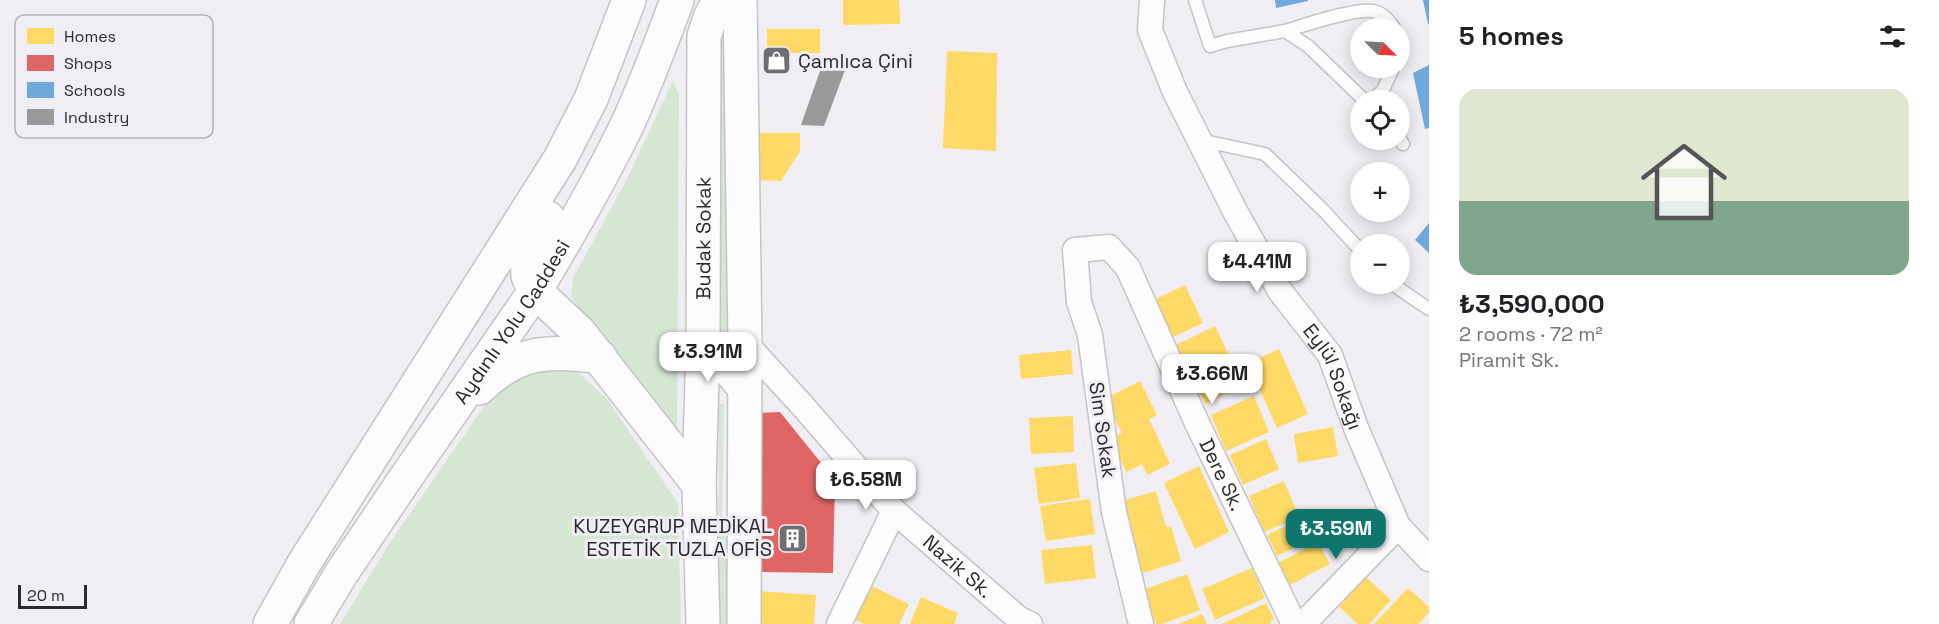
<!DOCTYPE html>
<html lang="en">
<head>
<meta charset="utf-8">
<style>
	:root { --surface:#fff; --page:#f6f6f6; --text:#202124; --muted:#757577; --accent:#0f766e }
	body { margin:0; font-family:"Space Grotesk",sans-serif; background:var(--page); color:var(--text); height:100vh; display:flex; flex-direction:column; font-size:22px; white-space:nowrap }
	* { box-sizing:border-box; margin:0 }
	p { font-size:20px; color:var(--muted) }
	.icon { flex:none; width:33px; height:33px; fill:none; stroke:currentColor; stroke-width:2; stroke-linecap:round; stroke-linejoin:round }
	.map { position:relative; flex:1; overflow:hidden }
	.side { display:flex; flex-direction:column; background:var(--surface); width:510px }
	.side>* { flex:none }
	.needle { width:39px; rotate:114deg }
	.buttons { position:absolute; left:1350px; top:18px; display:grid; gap:12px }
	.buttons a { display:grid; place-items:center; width:60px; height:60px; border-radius:50%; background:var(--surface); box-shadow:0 3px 15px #0003; font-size:30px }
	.scale { position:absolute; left:18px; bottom:15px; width:69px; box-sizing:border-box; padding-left:6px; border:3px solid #2a292c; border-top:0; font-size:16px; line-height:21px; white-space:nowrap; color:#2a292c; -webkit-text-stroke:4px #f0edf4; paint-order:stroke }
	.price { position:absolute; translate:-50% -51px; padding:0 14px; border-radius:12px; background:#fff; color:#222; font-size:20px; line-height:39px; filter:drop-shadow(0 2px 3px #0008) }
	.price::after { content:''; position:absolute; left:50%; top:36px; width:18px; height:14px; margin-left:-9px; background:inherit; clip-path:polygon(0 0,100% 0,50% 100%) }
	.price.selected { background:var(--accent); color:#fff }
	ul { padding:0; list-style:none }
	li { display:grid; align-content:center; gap:12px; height:318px; padding:0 30px }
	li span { display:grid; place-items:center; height:186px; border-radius:18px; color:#555 }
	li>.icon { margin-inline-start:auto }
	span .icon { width:108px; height:108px; fill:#fffc; stroke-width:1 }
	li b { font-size:26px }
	h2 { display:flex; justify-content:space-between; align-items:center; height:72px; padding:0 30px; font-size:26px }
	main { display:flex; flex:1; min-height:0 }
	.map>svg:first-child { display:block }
</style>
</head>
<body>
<main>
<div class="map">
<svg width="1429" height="624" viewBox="0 0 1429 624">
	<rect width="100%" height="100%" fill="#f0eef3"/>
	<path fill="#d5e7d3" d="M725,5L733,371L727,372L719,341L717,17Z
		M673,80L679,95L677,428L666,427L631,376L571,297L573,278L627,179Z
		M566,361L607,399L678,503L681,624H340L389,544L491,396L526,363Z
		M719,404H724L722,516L734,533L733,624H718Z"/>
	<path fill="#ffd966" d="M843,0H899L900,24L843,25Z
		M767,29H820V53H767Z
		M947,51L997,53L996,151L943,148Z
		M760,133H800V151L781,181L759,180Z
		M1185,285L1203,323L1171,338L1154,300Z
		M1215,326L1229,355L1190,374L1176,345Z
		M1279,349L1308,414L1277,428L1248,363Z
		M1071,350L1073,374L1021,379L1019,355Z
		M1239,356L1251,381L1205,404L1193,379Z
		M1140,381L1157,415L1149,419L1170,464L1147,475L1142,464L1126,472L1110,438L1122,433L1104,399Z
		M1254,396L1269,432L1226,451L1211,415Z
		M1073,416L1074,452L1031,454L1029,418Z
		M1333,427L1338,456L1298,463L1294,434Z
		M789,429L804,448L805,492H757L756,431Z
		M1266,439L1279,469L1243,485L1230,455Z
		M1076,463L1080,498L1039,504L1034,468Z
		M1199,466L1229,532L1195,549L1164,483Z
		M1284,481L1299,517L1264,532L1249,496Z
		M1156,491L1166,527L1171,526L1181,561L1140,574L1119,502Z
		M1090,499L1095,534L1046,541L1040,506Z
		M831,511L828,563L756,564L757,512Z
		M1310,515L1319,536L1277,556L1267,535Z
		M1318,542L1330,564L1290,585L1278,563Z
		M1092,545L1096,578L1045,584L1041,550Z
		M1252,568L1265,598L1215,620L1202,589Z
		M1187,574L1200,610L1162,624H1156L1143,590Z
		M1366,577L1391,600L1369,624H1358L1339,607Z
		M872,586L909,604L899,624H864L855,620Z
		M1408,588L1429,607V612L1419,624H1374Z
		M758,591L816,595L814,624H756Z
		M921,597L958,613L954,624H910Z
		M1266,603L1274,619L1270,622L1271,624H1222Z
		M1202,614L1207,624H1178Z"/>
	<path fill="#e06666" d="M780,412L835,480L833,573L755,572L756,413Z"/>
	<path fill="#6fa8dc" d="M1275,0H1308V1L1276,8Z
		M1423,0H1429V24H1428Z
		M1429,65V128L1425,129L1413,73Z
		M1429,223V253L1415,240Z"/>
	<path fill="#999" d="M821,68L845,70L824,126L801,125Z"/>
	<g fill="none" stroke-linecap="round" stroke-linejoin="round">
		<defs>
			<path id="lane" d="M1195,0L1210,46L1227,41L1285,31L1308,46L1364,100
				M1285,31C1305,25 1354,8 1373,11C1383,13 1389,20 1394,28
				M1373,100L1383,90L1393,68
				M1400,139L1403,144
				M1200,140L1265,154L1323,210L1360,250
				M1392,284L1429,309"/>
			<g id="street">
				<path id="s1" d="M1152,0L1150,30L1175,92L1236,213L1280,291L1330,355L1356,428L1398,526L1429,559"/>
				<path id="s2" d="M745,343L801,404L894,511L1019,619L1030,624"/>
				<path d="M703,344L745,396"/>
				<path d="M839,624L894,511"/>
				<path id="s3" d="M1141,624L1114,512L1090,335L1079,302L1075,250L1109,247L1128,268L1197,423L1294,624"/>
				<path d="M1303,624L1398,526"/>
			</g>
			<g id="primary">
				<path d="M740,0L745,343L744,624"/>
				<path d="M548,218L527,256L528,276L535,291L579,332L699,485"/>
				<path d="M479,388C519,350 547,350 600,357"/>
				<path d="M270,624L303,565L560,159L591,99L629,0"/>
				<path id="s4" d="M311,624L341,574L407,476L535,291C568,236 600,181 628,123C646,83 662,41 677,0"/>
				<path id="s5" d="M703,624L699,485L703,344L704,36L710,18L719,0"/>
			</g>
		</defs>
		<use href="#lane" stroke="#c4c3c6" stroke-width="15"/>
		<use href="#street" stroke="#c4c3c6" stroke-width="27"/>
		<use href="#primary" stroke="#c4c3c6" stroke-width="36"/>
		<use href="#lane" stroke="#fdfcfd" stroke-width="12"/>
		<use href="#street" stroke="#fdfcfd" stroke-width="24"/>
		<use href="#primary" stroke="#fdfcfd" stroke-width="33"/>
	</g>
	<defs>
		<symbol id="shop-square" viewBox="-11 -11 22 22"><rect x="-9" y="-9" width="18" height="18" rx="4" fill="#6f6e72" stroke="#f0edf4"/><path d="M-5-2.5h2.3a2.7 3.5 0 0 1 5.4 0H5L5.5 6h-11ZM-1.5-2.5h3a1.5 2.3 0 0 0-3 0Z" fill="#fff"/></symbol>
		<symbol id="building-square" viewBox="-11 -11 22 22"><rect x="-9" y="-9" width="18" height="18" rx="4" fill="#6f6e72" stroke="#f0edf4"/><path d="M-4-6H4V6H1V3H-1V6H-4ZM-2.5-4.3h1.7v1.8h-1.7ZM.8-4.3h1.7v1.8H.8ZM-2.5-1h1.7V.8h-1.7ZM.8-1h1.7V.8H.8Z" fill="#fff"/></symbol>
	</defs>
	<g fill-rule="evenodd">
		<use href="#shop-square" x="760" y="44" width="33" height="33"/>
		<use href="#building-square" x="776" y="522" width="33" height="33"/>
	</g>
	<g text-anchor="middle" stroke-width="6" stroke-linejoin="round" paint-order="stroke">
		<g font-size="20" fill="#2a292c" stroke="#f0edf4" text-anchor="start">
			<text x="798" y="68">Çamlıca Çini</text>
			<text x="772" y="533" text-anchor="end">KUZEYGRUP MEDİKAL<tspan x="772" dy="23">ESTETİK TUZLA OFİS</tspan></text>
		</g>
		<g font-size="20" fill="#2a292c" stroke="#f0edf4">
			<text dy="7" stroke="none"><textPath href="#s5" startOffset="386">Budak Sokak</textPath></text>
			<text dy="7" stroke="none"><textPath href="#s4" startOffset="363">Aydınlı Yolu Caddesi</textPath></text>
			<text dy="7" stroke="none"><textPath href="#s1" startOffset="424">Eylül Sokağı</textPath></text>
			<text transform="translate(1103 430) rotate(82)" y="7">Sim Sokak</text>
			<text dy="7" stroke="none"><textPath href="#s3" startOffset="670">Dere Sk.</textPath></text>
			<text dy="7" stroke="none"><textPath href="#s2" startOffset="309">Nazik Sk.</textPath></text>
		</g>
	</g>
	<rect x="15" y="15" width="198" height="123" rx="9" fill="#f0edf4" stroke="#b5b2b8" stroke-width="1.5"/>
	<rect x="27" y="28" width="27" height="16" fill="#ffd966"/>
	<rect x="27" y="55" width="27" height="16" fill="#e06666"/>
	<rect x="27" y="82" width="27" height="16" fill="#6fa8dc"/>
	<rect x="27" y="109" width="27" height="16" fill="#999"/>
	<g font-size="16" fill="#2a292c">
		<text x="64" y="42">Homes</text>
		<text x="64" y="69">Shops</text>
		<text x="64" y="96">Schools</text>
		<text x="64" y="123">Industry</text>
	</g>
</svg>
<div class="buttons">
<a><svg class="needle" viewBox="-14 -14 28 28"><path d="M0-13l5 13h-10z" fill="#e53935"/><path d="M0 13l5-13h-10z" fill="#757577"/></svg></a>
<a><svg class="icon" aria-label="locate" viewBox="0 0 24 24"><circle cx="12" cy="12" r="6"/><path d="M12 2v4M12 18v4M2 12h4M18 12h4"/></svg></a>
<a>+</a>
<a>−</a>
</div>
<div class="scale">20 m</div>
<b class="price" style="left:1257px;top:293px">₺4.41M</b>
<b class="price" style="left:708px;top:383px">₺3.91M</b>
<b class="price" style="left:1212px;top:405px">₺3.66M</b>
<b class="price" style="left:866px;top:511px">₺6.58M</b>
<b class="price selected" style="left:1336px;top:560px">₺3.59M</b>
</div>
<section class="side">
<h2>5 homes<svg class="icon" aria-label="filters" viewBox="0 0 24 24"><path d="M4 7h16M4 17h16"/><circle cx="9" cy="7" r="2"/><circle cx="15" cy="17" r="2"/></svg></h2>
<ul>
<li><span style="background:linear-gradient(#dfe7d0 60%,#7fa58c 0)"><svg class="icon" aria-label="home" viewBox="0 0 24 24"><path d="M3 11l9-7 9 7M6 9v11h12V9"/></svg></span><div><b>₺3,590,000</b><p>2 rooms · 72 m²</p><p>Piramit Sk.</p></div></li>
</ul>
</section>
</main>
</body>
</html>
